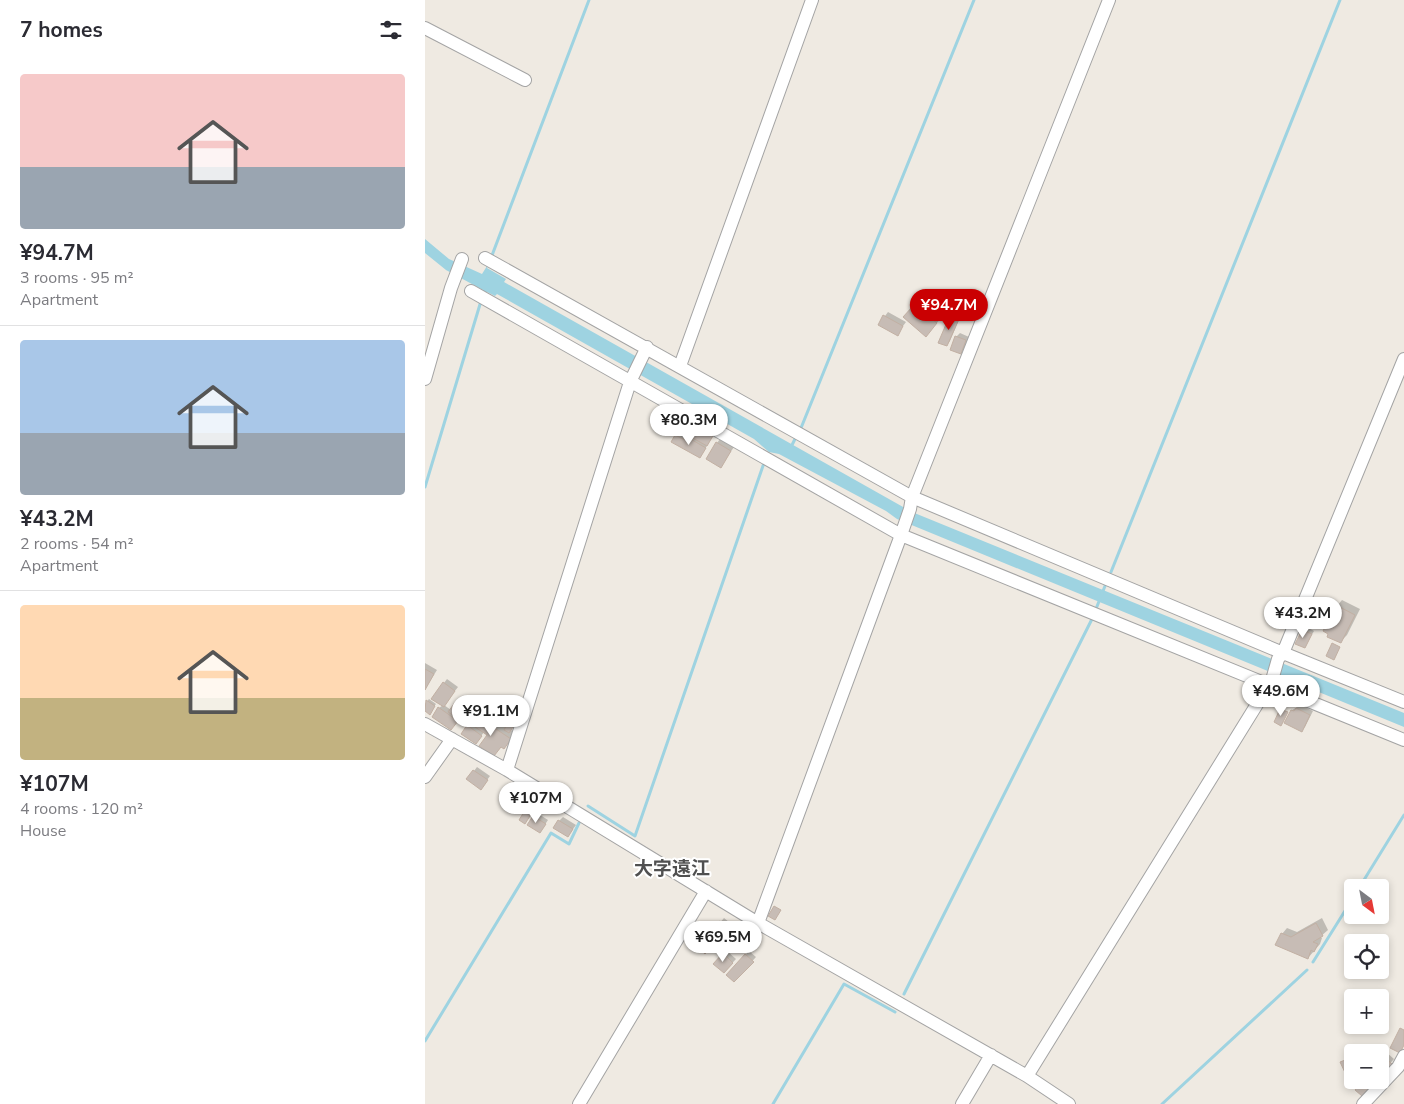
<!DOCTYPE html>
<html lang="en">
<head>
<meta charset="utf-8">
<style>
	:root { --surface:#fff; --page:#f7f7f7; --text:#2b2b33; --muted:#7c7c81; --line:#e1e1e2; --accent:#ca0002 }
	body { margin:0; font-family:"Nunito Sans","Noto Sans JP",sans-serif; background:var(--page); color:var(--text); height:100vh; display:flex; flex-direction:column; font-size:19px; white-space:nowrap }
	* { box-sizing:border-box; margin:0 }
	p { font-size:16px; color:var(--muted) }
	.icon { flex:none; width:28px; height:28px; fill:none; stroke:currentColor; stroke-width:2; stroke-linecap:round; stroke-linejoin:round }
	.map { position:relative; flex:1; overflow:hidden }
	.side { display:flex; flex-direction:column; background:var(--surface); width:425px }
	.side>* { flex:none }
	.needle { width:32px; rotate:148deg }
	.fabs { position:absolute; left:919px; top:879px; display:grid; gap:10px }
	.fabs a { display:grid; place-items:center; width:45px; height:45px; border-radius:5px; background:var(--surface); box-shadow:0 2px 8px #0003; font-size:25px }
	.price { position:absolute; translate:-50% -42px; padding:0 11px; border-radius:18px; background:#fff; color:#222; font-size:16px; line-height:32px; filter:drop-shadow(0 1px 2px #0008) }
	.price::after { content:''; position:absolute; left:50%; top:30px; width:15px; height:11px; margin-left:-8px; background:inherit; clip-path:polygon(0 0,100% 0,50% 100%) }
	.price.selected { background:var(--accent); color:#fff }
	ul { padding:0; list-style:none }
	li { display:grid; align-content:center; gap:10px; height:265px; padding:0 20px }
	li+li { border-top:1px solid var(--line) }
	li span { display:grid; place-items:center; height:155px; border-radius:5px; color:#555 }
	li>.icon { margin-inline-start:auto }
	span .icon { width:90px; height:90px; fill:#fffc; stroke-width:1 }
	li b { font-size:21px }
	h2 { display:flex; justify-content:space-between; align-items:center; height:60px; padding:0 20px; font-size:21px }
	main { display:flex; flex:1; min-height:0 }
	.map>svg:first-child { display:block }
</style>
</head>
<body>
<main>
<section class="side">
<h2>7 homes<svg class="icon" aria-label="filters" viewBox="0 0 24 24"><path d="M4 7h16M4 17h16"/><circle cx="9" cy="7" r="2"/><circle cx="15" cy="17" r="2"/></svg></h2>
<ul>
<li><span style="background:linear-gradient(#f6c9c9 60%,#9aa5b1 0)"><svg class="icon" aria-label="home" viewBox="0 0 24 24"><path d="M3 11l9-7 9 7M6 9v11h12V9"/></svg></span><div><b>¥94.7M</b><p>3 rooms · 95 m²</p><p>Apartment</p></div></li>
<li><span style="background:linear-gradient(#a9c7e8 60%,#9aa5b1 0)"><svg class="icon" aria-label="home" viewBox="0 0 24 24"><path d="M3 11l9-7 9 7M6 9v11h12V9"/></svg></span><div><b>¥43.2M</b><p>2 rooms · 54 m²</p><p>Apartment</p></div></li>
<li><span style="background:linear-gradient(#ffd9b3 60%,#c2b280 0)"><svg class="icon" aria-label="home" viewBox="0 0 24 24"><path d="M3 11l9-7 9 7M6 9v11h12V9"/></svg></span><div><b>¥107M</b><p>4 rooms · 120 m²</p><p>House</p></div></li>
</ul>
</section>
<div class="map">
<svg width="979" height="1104" viewBox="0 0 979 1104">
	<rect width="100%" height="100%" fill="#efeae2"/>
	<path fill="#9ed3e1" d="M0,239L24,259L57,274L62,266L66,254H69L62,268L81,279L79,282L487,512L979,713V727L472,519L461,511L354,454L344,452L329,439L72,294L70,296L62,292L57,302L54,301L58,290L21,270L0,253Z"/>
	<path fill="#0003" d="M503,291L510,297L508,300L517,308L512,313L517,317L506,330L480,317Z
		M463,312L481,322L472,334L454,324Z
		M529,312L536,315L525,341L522,345L526,316Z
		M535,333L544,337L539,349L536,352L531,337Z
		M292,430L275,457L248,441L254,432L263,437L265,435Z
		M295,439L309,447L296,466L292,443Z
		M917,600L935,609L922,635L916,641L912,606Z
		M882,627L889,631L880,647L878,631Z
		M0,663L12,670L0,689Z
		M22,679L33,687L19,705L26,710L33,701L37,703L33,715L35,717L29,725L14,708L18,705L19,683Z
		M4,699L11,704L4,713L0,710V704Z
		M876,705L888,711L880,727L877,730L861,723L867,710Z
		M59,712L82,727L89,717L92,719L86,730L91,733L79,748L77,746L69,754L63,735L59,732L54,739L43,726L46,723L49,724Z
		M52,767L65,776L59,784L43,779Z
		M112,813L123,820L115,832L109,816Z
		M138,817L151,825L143,836L134,821Z
		M299,918L314,930L310,935L316,940L310,947L283,937Z
		M897,918L903,930L895,937L897,938L895,944L883,958L857,934L862,928L872,932Z
		M277,937L286,945L280,952L271,944Z
		M302,951L311,959L299,972L290,964Z
		M324,951L331,957L309,981L303,975Z
		M947,1046L950,1052H932Z
		M961,1052L969,1059L955,1075V1058Z
		M928,1054V1080H929L925,1082L917,1063Z
		M941,1080H950L937,1094Z"/>
	<g fill="none" stroke-linecap="round" stroke-linejoin="round">
		<path stroke="#9ed3e1" stroke-width="3" d="M66,258L164,0
			M376,428L549,0
			M366,447L371,437
			M0,487L56,301
			M686,572L915,0
			M671,609L680,586
			M163,806L210,836L339,463
			M934,888L979,815
			M888,962L928,898
			M479,994L667,619
			M0,1041L126,833L144,844L154,823
			M348,1104L419,984L470,1012
			M737,1104L882,970"/>
	</g>
	<path fill="#c7bcb5" stroke="#c2b0a3" d="M497,296L505,303L503,306L512,314L508,320L512,323L501,337L478,317Z
		M458,315L478,326L473,336L453,325Z
		M525,315L534,319L522,346L513,343Z
		M530,336L541,340L536,354L525,350Z
		M264,420L289,434L282,446L257,432Z
		M250,435L260,440L262,437L281,448L275,458L246,442Z
		M291,442L306,451L296,468L281,459Z
		M911,605L930,615L916,643L902,637L903,634L898,631Z
		M877,630L887,634L880,648L870,644Z
		M907,643L915,647L909,660L901,656Z
		M0,669L9,674L0,690Z
		M18,682L30,691L19,707L6,699Z
		M56,696L63,701L56,712L49,707Z
		M1,700L10,706L5,715L0,711Z
		M31,701L36,705L32,718L23,712Z
		M13,707L33,721L26,730L7,717Z
		M871,708L885,715L877,732L859,723L866,710L869,711Z
		M855,709L863,712L856,726L849,722Z
		M53,717L86,739L79,749L76,747L69,756L54,746L62,735L47,725Z
		M86,717L92,721L84,733L79,730Z
		M42,725L57,736L51,744L36,734Z
		M48,770L63,780L56,790L41,779Z
		M102,807L108,811L100,824L94,820Z
		M108,816L121,824L115,833L102,825Z
		M133,820L148,829L143,837L128,828Z
		M349,906L356,910L350,920L343,916Z
		M294,921L311,934L308,939L314,944L307,952L300,947L298,950L282,937Z
		M891,923L898,936L888,942L893,944L889,952L886,950L883,959L850,945L856,933L866,937Z
		M275,938L286,948L280,954L269,944Z
		M298,953L308,963L299,973L288,964Z
		M320,954L329,962L309,982L301,975Z
		M975,1028L979,1030V1045L975,1053L965,1048Z
		M956,1054L967,1064L955,1076V1056Z
		M928,1057V1080H932L925,1083L915,1062Z
		M939,1080H943L947,1084L937,1096L930,1090Z"/>
	<g fill="none" stroke-linecap="round" stroke-linejoin="round">
		<defs>
			<path id="street" d="M0,28L100,80
				M60,258L487,497L858,653L979,702
				M46,291L476,535L979,740
				M255,366L387,0
				M0,379L26,288L37,259
				M0,724L82,770L333,923L602,1076L644,1104
				M82,770L205,382L222,347
				M0,777L27,739
				M333,923L476,535L485,509L487,497L684,0
				M602,1076L847,680L853,659L858,653L979,359
				M154,1104L281,891
				M537,1104L566,1055
				M938,1104L973,1067L979,1056"/>
		</defs>
		<use href="#street" stroke="#a4a4a4" stroke-width="14"/>
		<use href="#street" stroke="#fff" stroke-width="12"/>
	</g>
	<g text-anchor="middle" stroke-width="4" stroke-linejoin="round" paint-order="stroke">
		<g font-size="19" font-weight="bold" fill="#505050" stroke="#fff">
			<text x="247" y="875">大字遠江</text>
		</g>
	</g>
</svg>
<div class="fabs">
<a><svg class="needle" viewBox="-14 -14 28 28"><path d="M0-13l5 13h-10z" fill="#e53935"/><path d="M0 13l5-13h-10z" fill="#7c7c81"/></svg></a>
<a><svg class="icon" aria-label="locate" viewBox="0 0 24 24"><circle cx="12" cy="12" r="6"/><path d="M12 2v4M12 18v4M2 12h4M18 12h4"/></svg></a>
<a>+</a>
<a>−</a>
</div>
<b class="price selected" style="left:524px;top:331px">¥94.7M</b>
<b class="price" style="left:264px;top:446px">¥80.3M</b>
<b class="price" style="left:878px;top:639px">¥43.2M</b>
<b class="price" style="left:856px;top:717px">¥49.6M</b>
<b class="price" style="left:66px;top:737px">¥91.1M</b>
<b class="price" style="left:111px;top:824px">¥107M</b>
<b class="price" style="left:298px;top:963px">¥69.5M</b>
</div>
</main>
</body>
</html>
